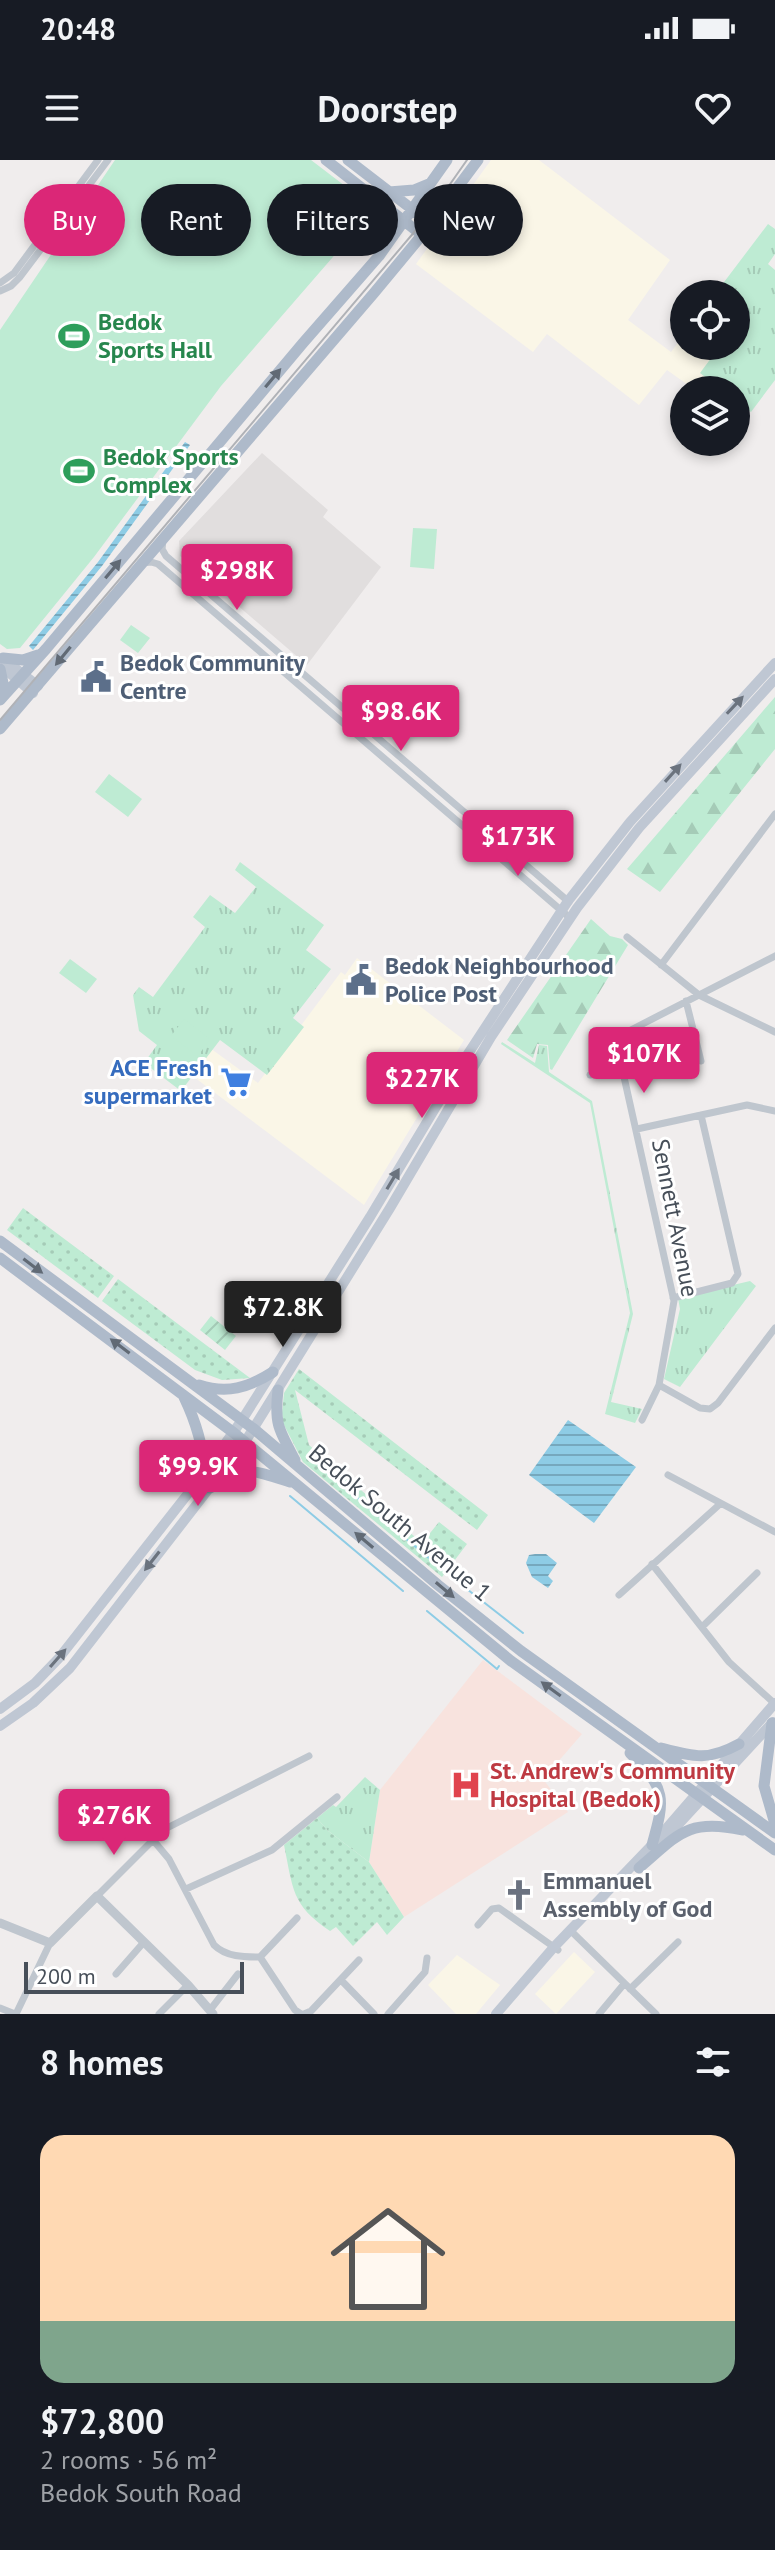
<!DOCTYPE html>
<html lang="en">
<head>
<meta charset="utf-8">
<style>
	:root { --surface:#171b24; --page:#242831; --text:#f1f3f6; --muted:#9ea1a6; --line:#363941; --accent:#db2777 }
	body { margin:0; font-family:"PT Sans",sans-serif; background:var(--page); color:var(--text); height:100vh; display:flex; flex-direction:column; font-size:30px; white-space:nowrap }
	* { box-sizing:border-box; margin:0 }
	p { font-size:26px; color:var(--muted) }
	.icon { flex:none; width:44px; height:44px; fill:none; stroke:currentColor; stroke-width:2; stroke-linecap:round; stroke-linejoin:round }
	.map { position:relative; height:1854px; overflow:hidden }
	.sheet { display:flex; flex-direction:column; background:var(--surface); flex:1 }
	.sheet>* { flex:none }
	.top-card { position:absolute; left:24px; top:24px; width:728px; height:72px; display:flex; gap:16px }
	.fabs { position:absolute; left:670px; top:120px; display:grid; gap:16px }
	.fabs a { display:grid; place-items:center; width:80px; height:80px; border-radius:50%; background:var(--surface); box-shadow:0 4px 12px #0003; font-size:40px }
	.scale { position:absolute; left:24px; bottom:20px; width:220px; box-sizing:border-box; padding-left:8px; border:4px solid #474f59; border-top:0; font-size:22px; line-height:28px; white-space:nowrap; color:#474f59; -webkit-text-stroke:6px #fff; paint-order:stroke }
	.price { position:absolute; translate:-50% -68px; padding:0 18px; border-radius:8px; background:var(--accent); color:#fff; font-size:26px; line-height:52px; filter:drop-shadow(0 2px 4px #0008) }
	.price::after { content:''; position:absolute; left:50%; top:48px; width:24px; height:18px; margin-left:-12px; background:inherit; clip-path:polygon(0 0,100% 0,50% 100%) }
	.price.active { background:#222; color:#fff }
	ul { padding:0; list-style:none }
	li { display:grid; align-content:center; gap:16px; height:424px; padding:0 40px }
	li+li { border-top:2px solid var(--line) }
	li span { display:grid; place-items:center; height:248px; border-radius:24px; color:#555 }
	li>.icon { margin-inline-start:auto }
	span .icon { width:144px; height:144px; fill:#fffc; stroke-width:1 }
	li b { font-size:34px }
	h2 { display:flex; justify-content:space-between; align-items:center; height:96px; padding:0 40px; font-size:34px }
	.chip { padding:0 28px; border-radius:36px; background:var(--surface); box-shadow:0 4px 12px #0003; font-size:28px; line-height:72px }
	.chip.active { background:var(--accent); color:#fff }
	.status { display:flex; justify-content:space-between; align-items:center; height:56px; padding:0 40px; background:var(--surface); direction:ltr }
	.status svg { height:22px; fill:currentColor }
	header { display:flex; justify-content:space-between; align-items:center; height:104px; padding:0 40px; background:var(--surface); font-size:36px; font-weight:600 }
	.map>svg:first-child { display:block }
</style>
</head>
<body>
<div class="status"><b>20:48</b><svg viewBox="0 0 49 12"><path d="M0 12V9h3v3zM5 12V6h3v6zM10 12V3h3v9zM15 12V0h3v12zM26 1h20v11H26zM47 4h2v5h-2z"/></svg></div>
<header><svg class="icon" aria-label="menu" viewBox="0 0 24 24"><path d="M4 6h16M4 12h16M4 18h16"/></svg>Doorstep<svg class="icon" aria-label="heart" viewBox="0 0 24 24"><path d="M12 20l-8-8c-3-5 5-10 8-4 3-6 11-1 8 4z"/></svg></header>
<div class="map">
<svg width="775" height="1854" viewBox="0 0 775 1854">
	<defs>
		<pattern id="grass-dots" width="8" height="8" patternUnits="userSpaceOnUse" patternTransform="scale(2)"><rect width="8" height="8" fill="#beebd3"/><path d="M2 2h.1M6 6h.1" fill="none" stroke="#a5cbb7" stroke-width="1.8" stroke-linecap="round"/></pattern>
		<pattern id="forest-firs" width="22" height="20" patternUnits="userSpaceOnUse" patternTransform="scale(2)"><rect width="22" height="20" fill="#beebd3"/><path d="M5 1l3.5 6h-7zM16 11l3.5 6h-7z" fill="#a5cbb7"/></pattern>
		<pattern id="park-tufts" width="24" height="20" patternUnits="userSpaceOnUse" patternTransform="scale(2)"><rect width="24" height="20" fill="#beebd3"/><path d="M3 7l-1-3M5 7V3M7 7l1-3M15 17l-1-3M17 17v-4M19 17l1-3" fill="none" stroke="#a5cbb7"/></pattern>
		<pattern id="garden-furrows" width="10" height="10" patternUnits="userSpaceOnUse" patternTransform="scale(2)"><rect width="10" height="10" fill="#beebd3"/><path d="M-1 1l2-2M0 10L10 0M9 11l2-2" fill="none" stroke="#a5cbb7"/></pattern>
		<pattern id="water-rules" width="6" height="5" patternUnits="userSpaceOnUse" patternTransform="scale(2)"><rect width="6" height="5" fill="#8ecce5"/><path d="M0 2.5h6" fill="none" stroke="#76a8bd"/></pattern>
	</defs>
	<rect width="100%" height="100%" fill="#f0eded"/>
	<path fill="#faf6e7" d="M491,0H539L670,100L628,160L671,192L684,175V186H733L700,230H695L667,210L639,245L547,174L533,192L416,104Z
		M357,798L464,880L364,1045L190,914L210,888L258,923L341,812L345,815Z
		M574,1792L595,1812L556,1854L535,1834Z
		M457,1795L500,1825L476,1854H456L428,1825Z"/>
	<path fill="#e1dede" d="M262,293L328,350L323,357L381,407L307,505L180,396L179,381Z"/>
	<path fill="#f8e3de" d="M483,1500L582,1574L543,1619L568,1652L404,1757L369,1702L380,1630Z"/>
	<path fill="url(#grass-dots)" d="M23,1048L114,1116L98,1138L7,1070Z
		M118,1119L250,1218L222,1220L195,1210L102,1141Z
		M299,1209L488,1355L477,1370L295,1230L309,1285L422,1383L439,1362L467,1384L442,1417L303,1302L283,1263L282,1253L284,1233Z
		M317,1658L327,1670L369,1702L404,1757L387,1775L377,1762L353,1786L336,1767L330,1771C291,1745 293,1728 284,1685Z"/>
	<path fill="url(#forest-firs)" d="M775,537V589L660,732L627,709Z
		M591,759L610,776L622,779L628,785L552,910L550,909L548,885L537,884L533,898L507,880Z"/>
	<path fill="url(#park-tufts)" d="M768,64L775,69V94L768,104L775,110V220L751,252L736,241V230H722L700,213L720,186H736V134H715Z
		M240,702L324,765L306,790L331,809L293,858L304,867L267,915L220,880L181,931L144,903L157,885L139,871L133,835L139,827L153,837L205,767L193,757L210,735L235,753L256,727L235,710Z
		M502,882L535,903L539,885L547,886L549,912L592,941L633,1154L611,1242L642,1249L635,1263L605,1254L630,1153L590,943L501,884Z
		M750,1121L756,1126L680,1227L664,1219L680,1149L678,1138Z
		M365,1617L380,1630L369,1702L327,1670L317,1658L333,1645L336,1647Z"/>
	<path fill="url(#garden-furrows)" d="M211,1156L236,1176L225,1190L200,1170Z"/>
	<path fill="#beebd3" d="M115,0H311L366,42L339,90L221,226L94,397L20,488L7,489L0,484V170Z
		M413,368L437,369L434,409L410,407Z
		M131,465L150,478L138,493L120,480Z
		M109,614L142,639L128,657L95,632Z
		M70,799L97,819L86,833L59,813Z
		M184,859L210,879L198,896L171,876Z"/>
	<path fill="url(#water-rules)" d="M185,282L190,285L102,406L33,490L29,486L98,402Z
		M568,1260L636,1307L594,1363L529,1315Z
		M535,1394H546L557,1403L548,1416L553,1421L548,1428L532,1417L526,1403L529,1395Z"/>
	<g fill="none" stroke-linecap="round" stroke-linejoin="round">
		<path stroke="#8ecce5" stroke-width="2" d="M322,1308L449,1415L523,1473
			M290,1336L403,1431
			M427,1451L497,1509L499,1506"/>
		<path stroke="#bfc6ce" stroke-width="7" d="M0,123L14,113L98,0
			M0,131L11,126L20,117L108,0
			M163,380L162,389L166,396L569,742
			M142,403L151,402L158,404L570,758
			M627,777L699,835L775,872
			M661,805L775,654
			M686,841L701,901
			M590,915L622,908
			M637,969L747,945L775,951
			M673,1138L732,1123L738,1114L701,955
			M659,1225L700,1248L710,1249L718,1243L775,1168
			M642,1260L659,1225L674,1141L622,908L618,881L625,873L775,796
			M668,1315L775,1372
			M652,1404L729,1502L775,1544
			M619,1435L720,1344
			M702,1467L757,1413
			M153,1680L169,1699L214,1785C226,1797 244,1797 260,1797L297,1758
			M186,1729L272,1690L337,1637
			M97,1736L163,1670L309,1596
			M478,1765L492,1749L499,1748L558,1790
			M570,1770L656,1854
			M260,1797L295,1850L301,1854
			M116,1814L144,1782
			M341,1820L374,1854
			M630,1829L678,1782
			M0,1848L15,1854
			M210,1850L238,1814
			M16,1854L50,1783
			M159,1854L188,1825
			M304,1854L311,1851L359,1800
			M388,1854L425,1812L427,1798
			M599,1854L624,1824"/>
		<path stroke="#bfc6ce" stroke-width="9" d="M0,1763L50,1783L97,1736L188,1825L213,1854"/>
		<path stroke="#bfc7d3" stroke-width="10" d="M2,498L38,526
			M0,505L33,533
			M0,1549L35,1523L59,1498L205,1312L242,1260L370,1057L464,900L568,741L630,662L775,503
			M0,1566L33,1543L70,1508L245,1282L390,1048L491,877L577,748L639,668L775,519
			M662,1682L773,1562
			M496,1854L554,1787L652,1685L775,1543"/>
		<path stroke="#aebaca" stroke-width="11" d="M326,0L422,75
			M348,0L430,63
			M389,32L414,30L431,23
			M382,88L387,66L383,43
			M3,498L23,500L38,495
			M0,509L3,523L0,536
			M0,540L46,489L303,183L379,96L447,0
			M0,569L374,133L422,75L478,0
			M0,1081L254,1269L438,1425L521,1491L775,1673
			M0,1098L234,1273L511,1501L775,1690
			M199,1225C227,1234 248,1228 273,1212
			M278,1230C274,1264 279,1270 295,1300
			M184,1237C196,1262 203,1284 205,1312
			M210,1328C249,1306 248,1309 290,1322
			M772,1563L764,1626L775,1664
			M661,1588C695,1597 708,1601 739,1584
			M630,1593C667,1629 665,1639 652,1685
			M639,1708C678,1675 687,1658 742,1670"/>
		<path stroke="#b0b2b7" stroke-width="2" d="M0,560L427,57L467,0"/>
	</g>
	<defs><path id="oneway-solid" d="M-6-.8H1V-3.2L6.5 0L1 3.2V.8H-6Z" transform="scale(2)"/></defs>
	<g fill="#616a75">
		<use href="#oneway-solid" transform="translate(273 218) rotate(-50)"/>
		<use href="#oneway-solid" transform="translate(113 409) rotate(-50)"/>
		<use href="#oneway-solid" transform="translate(63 496) rotate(129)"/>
		<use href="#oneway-solid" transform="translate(33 1106) rotate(37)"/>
		<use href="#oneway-solid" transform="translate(120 1186) rotate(-143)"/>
		<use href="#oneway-solid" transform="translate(364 1380) rotate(-140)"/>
		<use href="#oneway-solid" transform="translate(445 1430) rotate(40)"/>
		<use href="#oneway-solid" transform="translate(551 1529) rotate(-144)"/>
	</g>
	<g fill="#6b737e">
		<use href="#oneway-solid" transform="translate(735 545) rotate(-47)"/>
		<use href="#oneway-solid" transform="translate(673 613) rotate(-48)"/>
		<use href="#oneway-solid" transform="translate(393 1019) rotate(-59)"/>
		<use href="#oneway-solid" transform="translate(152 1401) rotate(128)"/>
		<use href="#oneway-solid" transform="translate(58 1498) rotate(-49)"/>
	</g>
	<defs>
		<symbol id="stadium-bare" viewBox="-9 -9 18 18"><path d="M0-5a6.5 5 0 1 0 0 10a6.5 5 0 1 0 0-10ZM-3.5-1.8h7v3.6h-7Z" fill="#2e9e5b" stroke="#fff" stroke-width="2.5" paint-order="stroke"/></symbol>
		<symbol id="civic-bare" viewBox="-9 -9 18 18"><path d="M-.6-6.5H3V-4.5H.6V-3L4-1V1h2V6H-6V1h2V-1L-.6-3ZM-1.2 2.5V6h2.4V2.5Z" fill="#5c6f8a" stroke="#fff" stroke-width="2.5" paint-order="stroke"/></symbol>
		<symbol id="supermarket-bare" viewBox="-9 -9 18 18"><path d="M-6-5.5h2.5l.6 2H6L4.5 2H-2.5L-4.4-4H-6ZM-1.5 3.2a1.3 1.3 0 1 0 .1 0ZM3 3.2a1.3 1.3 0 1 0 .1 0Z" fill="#3f7fe0" stroke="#fff" stroke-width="2.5" paint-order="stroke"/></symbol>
		<symbol id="hospital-bare" viewBox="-9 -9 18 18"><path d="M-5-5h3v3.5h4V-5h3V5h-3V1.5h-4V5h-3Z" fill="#e0444e" stroke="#fff" stroke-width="2.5" paint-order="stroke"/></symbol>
		<symbol id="church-bare" viewBox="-9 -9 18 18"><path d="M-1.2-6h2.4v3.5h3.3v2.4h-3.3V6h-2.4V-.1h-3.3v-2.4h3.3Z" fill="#6b7280" stroke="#fff" stroke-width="2.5" paint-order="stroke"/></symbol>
	</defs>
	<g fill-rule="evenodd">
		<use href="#stadium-bare" x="52" y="154" width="44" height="44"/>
		<use href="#stadium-bare" x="57" y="289" width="44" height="44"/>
		<use href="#civic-bare" x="74" y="495" width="44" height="44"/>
		<use href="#civic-bare" x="339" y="798" width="44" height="44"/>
		<use href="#supermarket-bare" x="214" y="900" width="44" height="44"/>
		<use href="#hospital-bare" x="444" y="1603" width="44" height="44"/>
		<use href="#church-bare" x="497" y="1713" width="44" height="44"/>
	</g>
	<g text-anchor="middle" stroke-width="6" stroke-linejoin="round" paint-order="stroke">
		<g font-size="24" font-weight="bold" fill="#27864d" stroke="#fff" text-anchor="start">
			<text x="98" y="170">Bedok<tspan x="98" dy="28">Sports Hall</tspan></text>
			<text x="103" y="305">Bedok Sports<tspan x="103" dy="28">Complex</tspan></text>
		</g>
		<g font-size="24" font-weight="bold" fill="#4e5e75" stroke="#fff" text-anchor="start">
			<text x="120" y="511">Bedok Community<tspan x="120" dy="28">Centre</tspan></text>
			<text x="385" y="814">Bedok Neighbourhood<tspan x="385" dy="28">Police Post</tspan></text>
		</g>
		<g font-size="24" font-weight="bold" fill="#366cbe" stroke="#fff" text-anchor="end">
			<text x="212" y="916">ACE Fresh<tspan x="212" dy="28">supermarket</tspan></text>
		</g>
		<g font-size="24" fill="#474f59" stroke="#fff">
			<text transform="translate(675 1058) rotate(79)" y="8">Sennett Avenue</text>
			<text transform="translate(400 1363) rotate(40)" y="8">Bedok South Avenue 1</text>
		</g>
		<g font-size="24" font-weight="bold" fill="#be3a42" stroke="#fff" text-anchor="start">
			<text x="490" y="1619">St. Andrew's Community<tspan x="490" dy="28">Hospital (Bedok)</tspan></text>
		</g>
		<g font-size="24" font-weight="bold" fill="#5b616d" stroke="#fff" text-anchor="start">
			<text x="543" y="1729">Emmanuel<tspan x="543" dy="28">Assembly of God</tspan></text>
		</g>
	</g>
</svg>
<div class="fabs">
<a><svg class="icon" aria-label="locate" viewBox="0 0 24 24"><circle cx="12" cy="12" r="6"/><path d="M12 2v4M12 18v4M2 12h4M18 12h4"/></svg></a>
<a><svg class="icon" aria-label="layers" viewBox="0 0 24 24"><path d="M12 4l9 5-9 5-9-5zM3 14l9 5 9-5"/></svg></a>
</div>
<div class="scale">200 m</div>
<b class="price" style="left:237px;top:452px">$298K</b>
<b class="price" style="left:401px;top:593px">$98.6K</b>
<b class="price" style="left:518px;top:718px">$173K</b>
<b class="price" style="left:644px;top:935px">$107K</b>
<b class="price" style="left:422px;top:960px">$227K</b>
<b class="price active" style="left:283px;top:1189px">$72.8K</b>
<b class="price" style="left:198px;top:1348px">$99.9K</b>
<b class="price" style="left:114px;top:1697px">$276K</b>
<div class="top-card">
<a class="chip active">Buy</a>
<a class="chip">Rent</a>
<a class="chip">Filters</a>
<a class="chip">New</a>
</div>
</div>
<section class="sheet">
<h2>8 homes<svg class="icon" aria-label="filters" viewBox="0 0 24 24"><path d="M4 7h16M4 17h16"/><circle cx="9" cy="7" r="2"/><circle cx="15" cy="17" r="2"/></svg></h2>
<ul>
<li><span style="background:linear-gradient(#ffd9b3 75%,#7fa58c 0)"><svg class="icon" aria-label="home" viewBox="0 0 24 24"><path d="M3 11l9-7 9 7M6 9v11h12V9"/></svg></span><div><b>$72,800</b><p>2 rooms · 56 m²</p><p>Bedok South Road</p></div></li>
</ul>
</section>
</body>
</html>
